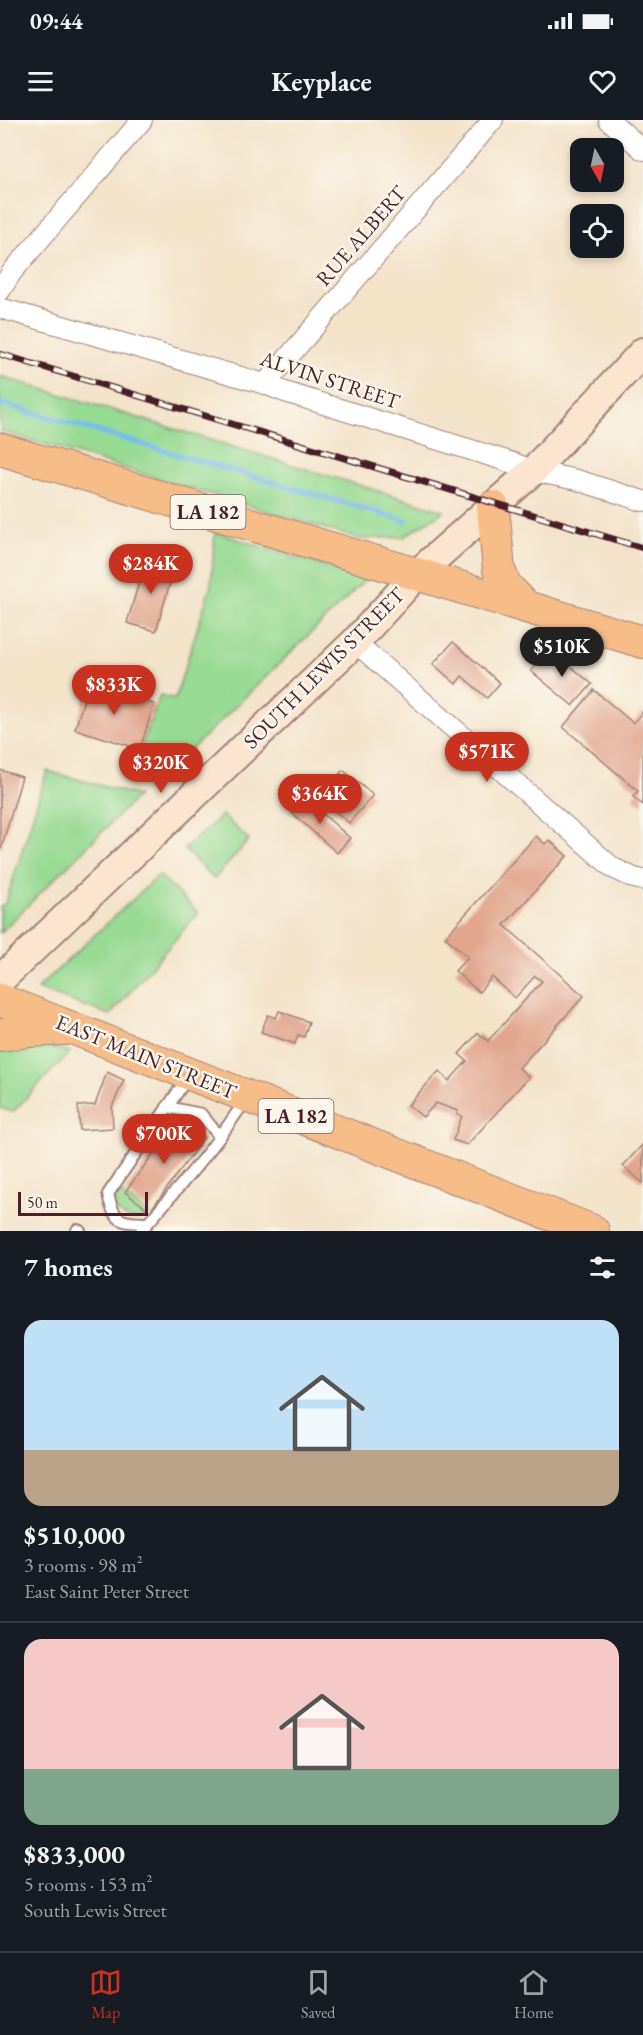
<!DOCTYPE html>
<html lang="en">
<head>
<meta charset="utf-8">
<style>
	:root { --surface:#171b24; --page:#20242c; --text:#f1f3f6; --muted:#9ea1a6; --line:#363941; --accent:#c8321e }
	body { margin:0; font-family:"EB Garamond",serif; background:var(--page); color:var(--text); height:100vh; display:flex; flex-direction:column; font-size:22px; white-space:nowrap }
	* { box-sizing:border-box; margin:0 }
	p { font-size:20px; color:var(--muted) }
	.icon { flex:none; width:33px; height:33px; fill:none; stroke:currentColor; stroke-width:2; stroke-linecap:round; stroke-linejoin:round }
	.map { position:relative; height:1111px; overflow:hidden }
	.drawer { display:flex; flex-direction:column; background:var(--surface); flex:1 }
	.drawer>* { flex:none }
	.needle { width:39px; rotate:171deg }
	.fabs { position:absolute; left:570px; top:18px; display:grid; gap:12px }
	.fabs a { display:grid; place-items:center; width:54px; height:54px; border-radius:12px; background:var(--surface); box-shadow:0 3px 9px #0003; font-size:30px }
	.scale { position:absolute; left:18px; bottom:15px; width:130px; box-sizing:border-box; padding-left:6px; border:3px solid #4a1f2b; border-top:0; font-size:16px; line-height:21px; white-space:nowrap; color:#4a1f2b; -webkit-text-stroke:4px #fbf7ec; paint-order:stroke }
	.price { position:absolute; translate:-50% -51px; padding:0 14px; border-radius:21px; background:var(--accent); color:#fff; font-size:20px; line-height:39px; filter:drop-shadow(0 2px 3px #0008) }
	.price::after { content:''; position:absolute; left:50%; top:36px; width:18px; height:14px; margin-left:-9px; background:inherit; clip-path:polygon(0 0,100% 0,50% 100%) }
	.price.active { background:#222; color:#fff }
	ul { padding:0; list-style:none }
	li { display:grid; align-content:center; gap:12px; height:318px; padding:0 24px }
	li+li { border-top:2px solid var(--line) }
	li span { display:grid; place-items:center; height:186px; border-radius:18px; color:#555 }
	li>.icon { margin-inline-start:auto }
	span .icon { width:108px; height:108px; fill:#fffc; stroke-width:1 }
	li b { font-size:26px }
	h2 { display:flex; justify-content:space-between; align-items:center; height:72px; padding:0 24px; font-size:26px }
	.status { display:flex; justify-content:space-between; align-items:center; height:42px; padding:0 30px; background:var(--surface); direction:ltr }
	.status svg { height:16px; fill:currentColor }
	header { display:flex; justify-content:space-between; align-items:center; height:78px; padding:0 24px; background:var(--surface); font-size:27px; font-weight:700 }
	.dock { display:flex; justify-content:space-around; align-items:center; height:84px; border-top:2px solid var(--line); background:var(--surface); font-size:16px; color:var(--muted) }
	.dock a { display:grid; justify-items:center; gap:3px }
	.dock .active { color:var(--accent) }
	.map>svg:first-child { display:block }
</style>
</head>
<body>
<div class="status"><b>09:44</b><svg viewBox="0 0 49 12"><path d="M0 12V9h3v3zM5 12V6h3v6zM10 12V3h3v9zM15 12V0h3v12zM26 1h20v11H26zM47 4h2v5h-2z"/></svg></div>
<header><svg class="icon" aria-label="menu" viewBox="0 0 24 24"><path d="M4 6h16M4 12h16M4 18h16"/></svg>Keyplace<svg class="icon" aria-label="heart" viewBox="0 0 24 24"><path d="M12 20l-8-8c-3-5 5-10 8-4 3-6 11-1 8 4z"/></svg></header>
<div class="map">
<svg width="643" height="1111" viewBox="0 0 643 1111">
	<rect width="100%" height="100%" fill="#fbf7ec"/>
	<filter id="ink" filterUnits="userSpaceOnUse"><feTurbulence type="fractalNoise" baseFrequency=".0167" numOctaves="2"/><feDisplacementMap in="SourceGraphic" scale="12" xChannelSelector="R" yChannelSelector="G"/><feConvolveMatrix kernelMatrix="1 2 1 2 8 2 1 2 1" color-interpolation-filters="sRGB"/></filter>
	<filter id="wash" filterUnits="userSpaceOnUse"><feTurbulence type="fractalNoise" baseFrequency=".008" numOctaves="4" result="noise"/><feDisplacementMap in="SourceGraphic" scale="24" xChannelSelector="R" yChannelSelector="G"/><feGaussianBlur stdDeviation="1.35" result="paint"/><feColorMatrix in="noise" values="0 0 0 0 0 0 0 0 0 0 0 0 0 0 0 0 0 1.4 0 .05"/><feComposite in="paint" operator="in"/></filter>
	<g filter="url(#wash)">
		<rect width="100%" height="100%" fill="#f3e3c9"/>
		<path fill="#97da92" stroke="#707c5e" stroke-width="1.5" d="M0,256L444,391L404,417L360,419L0,311Z
			M215,412L366,459L162,658L134,648L160,575L175,579L211,465Z
			M47,651L138,676L0,813V787L6,782Z
			M222,695L249,720L214,759L184,729Z
			M159,755L198,793L110,895L37,869Z
			M36,924L70,932L13,992L0,988V932Z
			M118,1071L149,1094C135,1103 129,1101 116,1090L114,1080Z"/>
		<g fill="none" stroke-linecap="round" stroke-linejoin="round">
			<path stroke="#74bbec" stroke-width="5" d="M0,283L406,401"/>
		</g>
		<g id="blocks">
			<path fill="#e1a58c" d="M146,438L175,446L156,511L127,503Z
				M453,522L500,563L487,578L462,556L456,564L433,544Z
				M550,529L592,564L573,586L531,551Z
				M89,563L154,584L140,629L75,609Z
				M594,570L633,603L643,591V685L633,677L638,671L563,607Z
				M0,650L22,657L1,729H0Z
				M343,650L373,675L349,703L319,677Z
				M304,677L350,718L337,733L291,692Z
				M536,716L545,724L549,720L567,736L504,805L584,876L519,948L529,957L467,1025L453,1020L462,996L457,994L458,991L436,983L423,997L408,985L439,951L449,961L467,941L459,934L478,913L488,921L542,861L535,856L515,878L492,857L479,872L455,851L468,837L445,817Z
				M279,891L309,902L304,917L298,915L295,924L261,912L268,895L276,898Z
				M107,952L124,960L112,987L113,1008L80,1010L78,986L95,985Z
				M179,999L204,1018L150,1091L125,1072Z
				M643,1024V1063L623,1046Z"/>
		</g>
	</g>
	<g filter="url(#ink)">
		<use href="#blocks" fill-opacity="0" stroke="#9e817a" stroke-width="1.5"/>
		<g fill="none" stroke-linecap="round" stroke-linejoin="round">
			<defs>
				<path id="lane" d="M167,987L201,994L220,1017
					M148,1103C121,1103 114,1102 108,1074L188,957
					M77,1110L80,1111
					M141,1111C177,1069 216,1027 245,980"/>
				<path id="street" d="M609,0L643,30
					M0,171L12,152L142,0
					M0,188L265,264L285,272L516,344L533,351L577,360L643,381
					M265,264L493,0
					M355,522L613,748L634,758L643,760"/>
				<path id="secondary" d="M0,860L355,522L418,453L533,351L643,232"/>
				<path id="primary" d="M0,329L643,522
					M493,387L499,450L505,465L526,487
					M0,880L593,1111
					M0,915L30,911L65,909"/>
			</defs>
			<use href="#lane" stroke="#9e817a" stroke-width="14"/>
			<use href="#street" stroke="#9e817a" stroke-width="22"/>
			<use href="#secondary" stroke="#9e817a" stroke-width="32"/>
			<use href="#primary" stroke="#9e817a" stroke-width="34"/>
			<use href="#lane" stroke="#fff" stroke-width="10"/>
			<use href="#street" stroke="#fff" stroke-width="20"/>
			<use href="#secondary" stroke="#fce5cf" stroke-width="28"/>
			<use href="#primary" stroke="#f7bd88" stroke-width="32"/>
			<defs>
				<path id="rail" d="M0,234L643,428"/>
			</defs>
			<use href="#rail" stroke="#4a1f2b" stroke-width="7"/>
			<use href="#rail" stroke="#fbf7ec" stroke-width="4.5" stroke-dasharray="14" stroke-linecap="butt"/>
		</g>
	</g>
	<g text-anchor="middle" stroke-width="5" stroke-linejoin="round" paint-order="stroke">
		<g fill="#fbf7ec" stroke="#7f6065" stroke-width="1.5">
			<rect x="170.5" y="375" width="75" height="34" rx="4.5"/>
			<rect x="258.5" y="979" width="75" height="34" rx="4.5"/>
		</g>
		<g font-size="20" font-weight="bold" fill="#4a1f2b">
			<text x="208" y="399">LA 182</text>
			<text x="296" y="1003">LA 182</text>
		</g>
		<g font-size="21" fill="#4a1f2b" stroke="#fbf7ec">
			<text transform="translate(361 116) rotate(-49)" y="7">RUE ALBERT</text>
			<text transform="translate(330 260) rotate(18)" y="7">ALVIN STREET</text>
			<text transform="translate(324 548) rotate(-45)" y="7">SOUTH LEWIS STREET</text>
			<text transform="translate(146 937) rotate(22)" y="7">EAST MAIN STREET</text>
		</g>
	</g>
</svg>
<div class="fabs">
<a><svg class="needle" viewBox="-14 -14 28 28"><path d="M0-13l5 13h-10z" fill="#e53935"/><path d="M0 13l5-13h-10z" fill="#9ea1a6"/></svg></a>
<a><svg class="icon" aria-label="locate" viewBox="0 0 24 24"><circle cx="12" cy="12" r="6"/><path d="M12 2v4M12 18v4M2 12h4M18 12h4"/></svg></a>
</div>
<div class="scale">50 m</div>
<b class="price" style="left:151px;top:475px">$284K</b>
<b class="price active" style="left:562px;top:558px">$510K</b>
<b class="price" style="left:114px;top:596px">$833K</b>
<b class="price" style="left:487px;top:663px">$571K</b>
<b class="price" style="left:161px;top:674px">$320K</b>
<b class="price" style="left:320px;top:705px">$364K</b>
<b class="price" style="left:164px;top:1045px">$700K</b>
</div>
<section class="drawer">
<h2>7 homes<svg class="icon" aria-label="filters" viewBox="0 0 24 24"><path d="M4 7h16M4 17h16"/><circle cx="9" cy="7" r="2"/><circle cx="15" cy="17" r="2"/></svg></h2>
<ul>
<li><span style="background:linear-gradient(#bfe0f5 70%,#b9a48a 0)"><svg class="icon" aria-label="home" viewBox="0 0 24 24"><path d="M3 11l9-7 9 7M6 9v11h12V9"/></svg></span><div><b>$510,000</b><p>3 rooms · 98 m²</p><p>East Saint Peter Street</p></div></li>
<li><span style="background:linear-gradient(#f6c9c9 70%,#7fa58c 0)"><svg class="icon" aria-label="home" viewBox="0 0 24 24"><path d="M3 11l9-7 9 7M6 9v11h12V9"/></svg></span><div><b>$833,000</b><p>5 rooms · 153 m²</p><p>South Lewis Street</p></div></li>
</ul>
</section>
<nav class="dock">
<a class="active"><svg class="icon" aria-label="map" viewBox="0 0 24 24"><path d="M3 6l6-2 6 2 6-2v14l-6 2-6-2-6 2zM9 4v14M15 6v14"/></svg>Map</a>
<a><svg class="icon" aria-label="saved" viewBox="0 0 24 24"><path d="M7 4h10v16l-5-4-5 4z"/></svg>Saved</a>
<a><svg class="icon" aria-label="home" viewBox="0 0 24 24"><path d="M3 11l9-7 9 7M6 9v11h12V9"/></svg>Home</a>
</nav>
</body>
</html>
